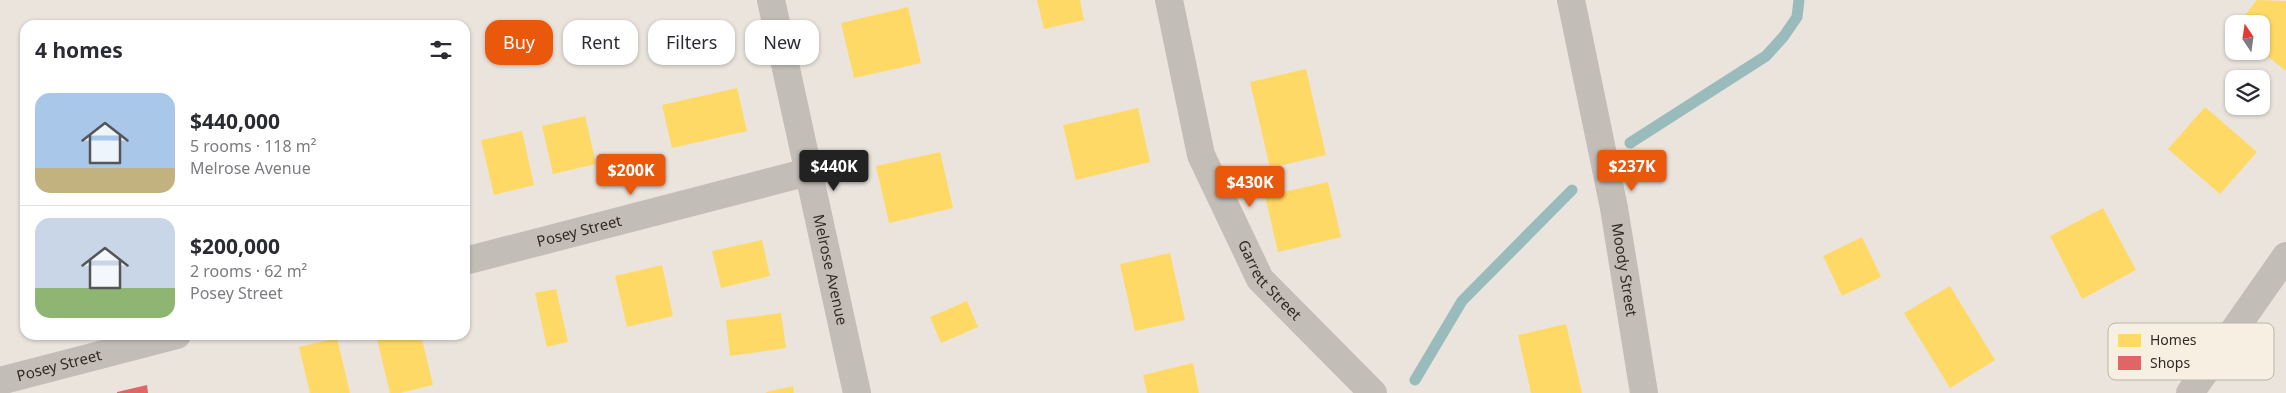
<!DOCTYPE html>
<html lang="en">
<head>
<meta charset="utf-8">
<style>
	:root { --surface:#fff; --page:#f7f7f7; --text:#2b2b33; --muted:#7c7c81; --line:#e1e1e2; --accent:#ea580c }
	body { margin:0; font-family:"Noto Sans",sans-serif; background:var(--page); color:var(--text); height:100vh; display:flex; flex-direction:column; font-size:19px; white-space:nowrap }
	* { box-sizing:border-box; margin:0 }
	p { font-size:16px; color:var(--muted) }
	.icon { flex:none; width:28px; height:28px; fill:none; stroke:currentColor; stroke-width:2; stroke-linecap:round; stroke-linejoin:round }
	.map { position:relative; flex:1; overflow:hidden }
	.panel { position:absolute; left:20px; top:20px; width:450px; height:320px; display:flex; flex-direction:column; background:var(--surface); border-radius:15px; box-shadow:0 1px 4px #0004 }
	.panel>* { flex:none }
	.top-card { position:absolute; left:485px; top:20px; width:475px; height:45px; display:flex; gap:10px }
	.needle { width:32px; rotate:347deg }
	.buttons { position:absolute; left:2225px; top:15px; display:grid; gap:10px }
	.buttons a { display:grid; place-items:center; width:45px; height:45px; border-radius:10px; background:var(--surface); box-shadow:0 1px 4px #0004; font-size:25px }
	.price { position:absolute; translate:-50% -42px; padding:0 11px; border-radius:5px; background:var(--accent); color:#fff; font-size:16px; line-height:32px; filter:drop-shadow(0 1px 2px #0008) }
	.price::after { content:''; position:absolute; left:50%; top:30px; width:15px; height:11px; margin-left:-8px; background:inherit; clip-path:polygon(0 0,100% 0,50% 100%) }
	.price.active { background:#222; color:#fff }
	ul { padding:0; list-style:none }
	li { display:flex; align-items:center; gap:15px; height:125px; padding:0 15px }
	li+li { border-top:1px solid var(--line) }
	li span { display:grid; place-items:center; flex:none; width:140px; height:100px; border-radius:15px; color:#555 }
	li>.icon { margin-inline-start:auto }
	span .icon { width:60px; height:60px; fill:#fffc; stroke-width:1 }
	li b { font-size:21px }
	h2 { display:flex; justify-content:space-between; align-items:center; height:60px; padding:0 15px; font-size:21px }
	.tag { padding:0 18px; border-radius:15px; background:var(--surface); box-shadow:0 1px 4px #0004; font-size:18px; line-height:45px }
	.tag.active { background:var(--accent); color:#fff }
	.map>svg:first-child { display:block }
</style>
</head>
<body>
<div class="map">
<svg width="2286" height="393" viewBox="0 0 2286 393">
	<rect width="100%" height="100%" fill="#eae4dd"/>
	<path fill="#ffd966" d="M1037,0H1080L1084,20L1044,29Z
		M2257,0L2286,1V71L2261,51V24H2238Z
		M908,7L921,63L854,78L841,23Z
		M1306,69L1326,155L1270,168L1250,82Z
		M737,88L747,131L672,148L662,105Z
		M2205,107L2257,152L2220,194L2168,149Z
		M1138,108L1150,162L1076,180L1063,125Z
		M585,116L596,164L553,174L542,126Z
		M522,131L534,185L494,195L481,140Z
		M940,152L953,208L889,223L876,166Z
		M1328,182L1341,237L1278,252L1265,196Z
		M2103,208L2136,270L2082,299L2050,236Z
		M1862,237L1881,277L1842,296L1823,256Z
		M762,240L770,276L721,288L712,251Z
		M1170,253L1185,320L1135,331L1120,264Z
		M662,265L673,316L627,327L615,276Z
		M1950,286L1995,360L1950,388L1904,313Z
		M556,289L568,342L547,347L535,293Z
		M967,301L978,327L941,343L930,317Z
		M781,313L786,348L730,356L726,320Z
		M1566,324L1582,393H1531L1518,335Z
		M376,335H421L433,385L400,393H390Z
		M337,338L350,393H310L299,347Z
		M1193,363L1199,393H1147L1143,375Z
		M793,386L794,393H766V392Z"/>
	<path fill="#e06666" d="M147,385L148,393H117V392Z"/>
	<g fill="none" stroke-linecap="round" stroke-linejoin="round">
		<path stroke="#9abbbb" stroke-width="11" d="M1630,143L1766,56L1784,36L1797,17L1799,0
			M1415,380L1462,301L1572,190"/>
		<g stroke="#c3bdb7" stroke-width="28">
			<path id="s1" d="M771,0L857,393"/>
			<path id="s2" d="M1169,0L1201,155L1260,279L1373,393"/>
			<path id="s3" d="M1571,0L1614,208L1644,393"/>
			<path id="s4" d="M465,261L808,172"/>
			<path id="s5" d="M0,381L177,335"/>
			<path d="M2190,393L2286,256"/>
		</g>
	</g>
	<g text-anchor="middle" stroke-width="5" stroke-linejoin="round" paint-order="stroke">
		<g font-size="15" fill="#332a25" stroke="#f8efe3">
			<text dy="5" stroke="none"><textPath href="#s4" startOffset="118">Posey Street</textPath></text>
			<text dy="5" stroke="none"><textPath href="#s1" startOffset="276">Melrose Avenue</textPath></text>
			<text dy="5" stroke="none"><textPath href="#s3" startOffset="275">Moody Street</textPath></text>
			<text dy="5" stroke="none"><textPath href="#s2" startOffset="302">Garrett Street</textPath></text>
			<text dy="5" stroke="none"><textPath href="#s5" startOffset="61">Posey Street</textPath></text>
		</g>
	</g>
	<rect x="2108" y="323" width="166" height="57" rx="8" fill="#f8efe3" stroke="#bdb4aa" stroke-width="1"/>
	<rect x="2118" y="334" width="23" height="13" fill="#ffd966"/>
	<rect x="2118" y="356" width="23" height="14" fill="#e06666"/>
	<g font-size="14" fill="#332a25">
		<text x="2150" y="345">Homes</text>
		<text x="2150" y="368">Shops</text>
	</g>
</svg>
<div class="buttons">
<a><svg class="needle" viewBox="-14 -14 28 28"><path d="M0-13l5 13h-10z" fill="#e53935"/><path d="M0 13l5-13h-10z" fill="#7c7c81"/></svg></a>
<a><svg class="icon" aria-label="layers" viewBox="0 0 24 24"><path d="M12 4l9 5-9 5-9-5zM3 14l9 5 9-5"/></svg></a>
</div>
<b class="price active" style="left:834px;top:192px">$440K</b>
<b class="price" style="left:1632px;top:192px">$237K</b>
<b class="price" style="left:631px;top:196px">$200K</b>
<b class="price" style="left:1250px;top:208px">$430K</b>
<div class="top-card">
<a class="tag active">Buy</a>
<a class="tag">Rent</a>
<a class="tag">Filters</a>
<a class="tag">New</a>
</div>
<section class="panel">
<h2>4 homes<svg class="icon" aria-label="filters" viewBox="0 0 24 24"><path d="M4 7h16M4 17h16"/><circle cx="9" cy="7" r="2"/><circle cx="15" cy="17" r="2"/></svg></h2>
<ul>
<li><span style="background:linear-gradient(#a9c7e8 75%,#c2b280 0)"><svg class="icon" aria-label="home" viewBox="0 0 24 24"><path d="M3 11l9-7 9 7M6 9v11h12V9"/></svg></span><div><b>$440,000</b><p>5 rooms · 118 m²</p><p>Melrose Avenue</p></div></li>
<li><span style="background:linear-gradient(#c9d6e8 70%,#8fb573 0)"><svg class="icon" aria-label="home" viewBox="0 0 24 24"><path d="M3 11l9-7 9 7M6 9v11h12V9"/></svg></span><div><b>$200,000</b><p>2 rooms · 62 m²</p><p>Posey Street</p></div></li>
</ul>
</section>
</div>
</body>
</html>
